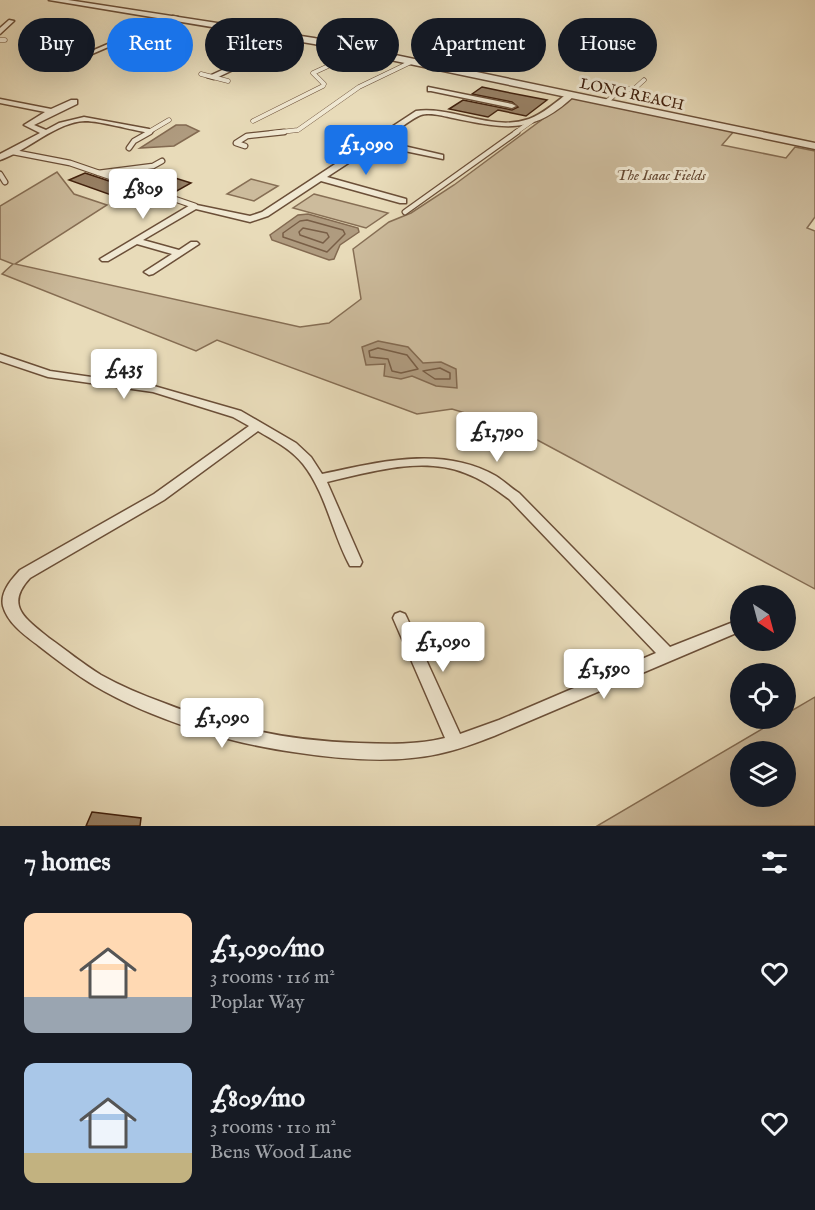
<!DOCTYPE html>
<html lang="en">
<head>
<meta charset="utf-8">
<style>
	:root { --surface:#171b24; --page:#20242c; --text:#f1f3f6; --muted:#9ea1a6; --accent:#1a73e8 }
	body { margin:0; font-family:"IM FELL English",serif; background:var(--page); color:var(--text); height:100vh; display:flex; flex-direction:column; font-size:22px; white-space:nowrap }
	* { box-sizing:border-box; margin:0 }
	p { font-size:20px; color:var(--muted) }
	.icon { flex:none; width:33px; height:33px; fill:none; stroke:currentColor; stroke-width:2; stroke-linecap:round; stroke-linejoin:round }
	.map { position:relative; height:826px; overflow:hidden }
	.details { display:flex; flex-direction:column; background:var(--surface); flex:1 }
	.details>* { flex:none }
	.guide { position:absolute; left:18px; top:18px; width:780px; height:54px; display:flex; gap:12px }
	.needle { width:39px; rotate:144deg }
	.buttons { position:absolute; left:730px; top:585px; display:grid; gap:12px }
	.buttons a { display:grid; place-items:center; width:66px; height:66px; border-radius:50%; background:var(--surface); box-shadow:0 6px 24px #0002; font-size:30px }
	.price { position:absolute; translate:-50% -51px; padding:0 14px; border-radius:6px; background:#fff; color:#222; font-size:20px; line-height:39px; filter:drop-shadow(0 2px 3px #0008) }
	.price::after { content:''; position:absolute; left:50%; top:36px; width:18px; height:14px; margin-left:-9px; background:inherit; clip-path:polygon(0 0,100% 0,50% 100%) }
	.price.current { background:var(--accent); color:#fff }
	ul { padding:0; list-style:none }
	li { display:flex; align-items:center; gap:18px; height:150px; padding:0 24px }
	li span { display:grid; place-items:center; flex:none; width:168px; height:120px; border-radius:12px; color:#555 }
	li>.icon { margin-inline-start:auto }
	span .icon { width:72px; height:72px; fill:#fffc; stroke-width:1 }
	li b { font-size:26px }
	h2 { display:flex; justify-content:space-between; align-items:center; height:72px; padding:0 24px; font-size:26px }
	.pill { padding:0 21px; border-radius:27px; background:var(--surface); box-shadow:0 6px 24px #0002; font-size:21px; line-height:54px }
	.pill.current { background:var(--accent); color:#fff }
	.map>svg:first-child { display:block }
</style>
</head>
<body>
<div class="map">
<svg width="815" height="826" viewBox="0 0 815 826">
	<rect width="100%" height="100%" fill="#e8dbb9"/>
	<filter id="stains"><feTurbulence type="fractalNoise" baseFrequency=".00333" numOctaves="4"/><feColorMatrix values="0 0 0 0 .2 0 0 0 0 .09 0 0 0 0 .02 0 0 0 .5 -.17"/></filter>
	<radialGradient id="worn" r=".72"><stop offset=".6" stop-color="#630" stop-opacity="0"/><stop offset="1" stop-color="#630" stop-opacity=".3"/></radialGradient>
	<path fill="#ccbb9c" stroke="#866e54" stroke-width="1.5" fill-rule="evenodd" d="M571,95L735,130L722,145L786,158L795,147L815,151V217L807,228L815,231V589L515,428L452,409L417,414L217,340L196,351L2,274L13,264L0,259V206L57,172L74,194L107,205L15,264L300,327L329,323L361,299L353,249L389,222L411,213L454,185L571,98Z
		M251,179L278,186L254,201L227,194Z
		M314,194L388,213L366,228L293,208Z
		M815,697V826H597L779,719L786,718V714ZM741,752H786V796H741Z"/>
	<path fill="#af9b7f" stroke="#836a51" stroke-width="1.5" d="M176,125H186L199,131L174,146L140,148Z
		M308,214L358,228L359,232L340,245L334,259L329,260L272,240L270,235L298,215Z
		M378,341L408,347L423,363L441,362L456,369L457,388L436,386L412,376L401,379L384,376L385,364L366,365L362,347Z"/>
	<g fill="none" stroke-linecap="round" stroke-linejoin="round">
		<path stroke="#785e46" stroke-width="1.5" d="M307,220L343,230L345,234L327,252L283,237V233L300,221Z
			M303,228L327,233L329,237L323,243L300,235L299,232Z
			M378,348L407,355L418,369L401,373L392,371L388,359L370,357L369,351Z
			M440,368L450,373V379H435L423,371Z"/>
	</g>
	<path fill="#988166" stroke="#41200d" stroke-width="1.5" d="M482,87L506,92L547,100L526,116L498,110L488,117L449,109L463,100L512,110L518,107L512,102L472,94Z
		M144,172L155,175L141,183L118,175Z
		M85,173L130,188L114,196L69,180Z
		M166,176L175,178L191,183L175,192L150,183Z
		M92,812L141,818L140,826H86Z"/>
	<g fill="none" stroke-linecap="round" stroke-linejoin="round">
		<defs>
			<path id="service-far1" d="M0,40H5
				M362,60L373,63L386,56
				M201,74L228,81
				M606,102L622,89H634L644,80
				M253,121L323,86L324,84L313,73L361,51
				M147,133L169,120
				M271,133L298,130L359,87L411,62
				M515,133L532,121"/>
			<path id="service" d="M245,146L236,143L247,136L284,132
				M129,148L134,141L150,132
				M13,152L70,163L195,206
				M98,173L153,166L162,161
				M0,174L5,182
				M405,212L517,132"/>
			<path id="minor" d="M173,16L178,17L85,57L80,56Z
				M9,20L14,21L0,34V28Z
				M296,36L298,37V39L214,79L207,77Z
				M428,87L512,104L516,106L512,108L431,91H428Z
				M568,93L575,95C533,135 506,129 453,118C444,116 430,112 421,115C412,118 391,135 382,141L443,155V159L376,145L327,177L406,199V203H400L321,181L268,216L250,222L196,209L143,240L179,250L191,242H197L199,244L153,274L149,275L144,272L172,254L137,244L108,261H102L100,259L192,204L250,216L262,212L416,111C454,106 491,132 529,119C543,114 556,102 568,93Z
				M0,99L51,109L71,100H77V104L34,125L46,130L59,123L84,117L149,129L153,131L149,133C132,130 100,121 85,121C56,122 27,151 0,160V154L40,133L24,125L45,112L0,103Z
				M0,354L50,371L154,386L241,411L296,443L311,457L322,474C379,462 442,445 496,476C504,481 511,488 519,493L670,647L741,619V631L494,736C476,743 457,750 438,754C392,764 339,759 293,752C228,743 151,719 95,686C75,674 57,660 39,646C26,636 8,624 3,606C0,592 11,580 20,570L154,494L249,426L233,417L153,392L48,377L0,361ZM258,431C273,440 291,449 303,464C326,493 332,533 350,566H360L362,562L327,482C370,472 422,456 465,473C482,479 495,489 509,499L656,653L499,720L460,734L407,618L405,614L400,612L395,614L393,618L445,738C417,745 388,744 359,743C291,741 227,728 164,703C142,695 121,686 101,675C83,664 66,650 49,638C26,619 4,606 30,578L164,500Z"/>
			<path id="tertiary" d="M49,0H68L314,38L815,143V149L314,44Z"/>
		</defs>
		<use href="#service-far1" stroke="#6b4f38" stroke-width="5"/>
		<use href="#service" stroke="#6b4f38" stroke-width="7"/>
		<use href="#minor" stroke="#6b4f38" stroke-width="3"/>
		<use href="#tertiary" stroke="#6b4f38" stroke-width="3"/>
		<use href="#service-far1" stroke="#f0e8d2" stroke-width="4"/>
		<use href="#service" stroke="#f0e8d2" stroke-width="4.5"/>
		<use href="#minor" fill="#f0e8d2" fill-rule="evenodd"/>
		<use href="#tertiary" fill="#f0e8d2" fill-rule="evenodd"/>
	</g>
	<g text-anchor="middle" stroke-width="6" stroke-linejoin="round" paint-order="stroke">
		<g font-size="15" fill="#41200d" stroke="#f0e8d2">
			<text transform="translate(632 94) rotate(12)" y="5">LONG REACH</text>
		</g>
		<g font-size="15" font-style="italic" fill="#644731" stroke="#f0e8d2">
			<text x="661" y="180">The Isaac Fields</text>
		</g>
	</g>
	<rect width="100%" height="100%" filter="url(#stains)"/>
	<rect width="100%" height="100%" fill="url(#worn)"/>
</svg>
<div class="buttons">
<a><svg class="needle" viewBox="-14 -14 28 28"><path d="M0-13l5 13h-10z" fill="#e53935"/><path d="M0 13l5-13h-10z" fill="#9ea1a6"/></svg></a>
<a><svg class="icon" aria-label="locate" viewBox="0 0 24 24"><circle cx="12" cy="12" r="6"/><path d="M12 2v4M12 18v4M2 12h4M18 12h4"/></svg></a>
<a><svg class="icon" aria-label="layers" viewBox="0 0 24 24"><path d="M12 4l9 5-9 5-9-5zM3 14l9 5 9-5"/></svg></a>
</div>
<b class="price current" style="left:366px;top:176px">£1,090</b>
<b class="price" style="left:143px;top:220px">£809</b>
<b class="price" style="left:124px;top:400px">£435</b>
<b class="price" style="left:497px;top:463px">£1,790</b>
<b class="price" style="left:443px;top:673px">£1,090</b>
<b class="price" style="left:604px;top:700px">£1,590</b>
<b class="price" style="left:222px;top:749px">£1,090</b>
<div class="guide">
<a class="pill">Buy</a>
<a class="pill current">Rent</a>
<a class="pill">Filters</a>
<a class="pill">New</a>
<a class="pill">Apartment</a>
<a class="pill">House</a>
</div>
</div>
<section class="details">
<h2>7 homes<svg class="icon" aria-label="filters" viewBox="0 0 24 24"><path d="M4 7h16M4 17h16"/><circle cx="9" cy="7" r="2"/><circle cx="15" cy="17" r="2"/></svg></h2>
<ul>
<li><span style="background:linear-gradient(#ffd9b3 70%,#9aa5b1 0)"><svg class="icon" aria-label="home" viewBox="0 0 24 24"><path d="M3 11l9-7 9 7M6 9v11h12V9"/></svg></span><div><b>£1,090/mo</b><p>3 rooms · 116 m²</p><p>Poplar Way</p></div><svg class="icon" aria-label="heart" viewBox="0 0 24 24"><path d="M12 20l-8-8c-3-5 5-10 8-4 3-6 11-1 8 4z"/></svg></li>
<li><span style="background:linear-gradient(#a9c7e8 75%,#c2b280 0)"><svg class="icon" aria-label="home" viewBox="0 0 24 24"><path d="M3 11l9-7 9 7M6 9v11h12V9"/></svg></span><div><b>£809/mo</b><p>3 rooms · 110 m²</p><p>Bens Wood Lane</p></div><svg class="icon" aria-label="heart" viewBox="0 0 24 24"><path d="M12 20l-8-8c-3-5 5-10 8-4 3-6 11-1 8 4z"/></svg></li>
</ul>
</section>
</body>
</html>
